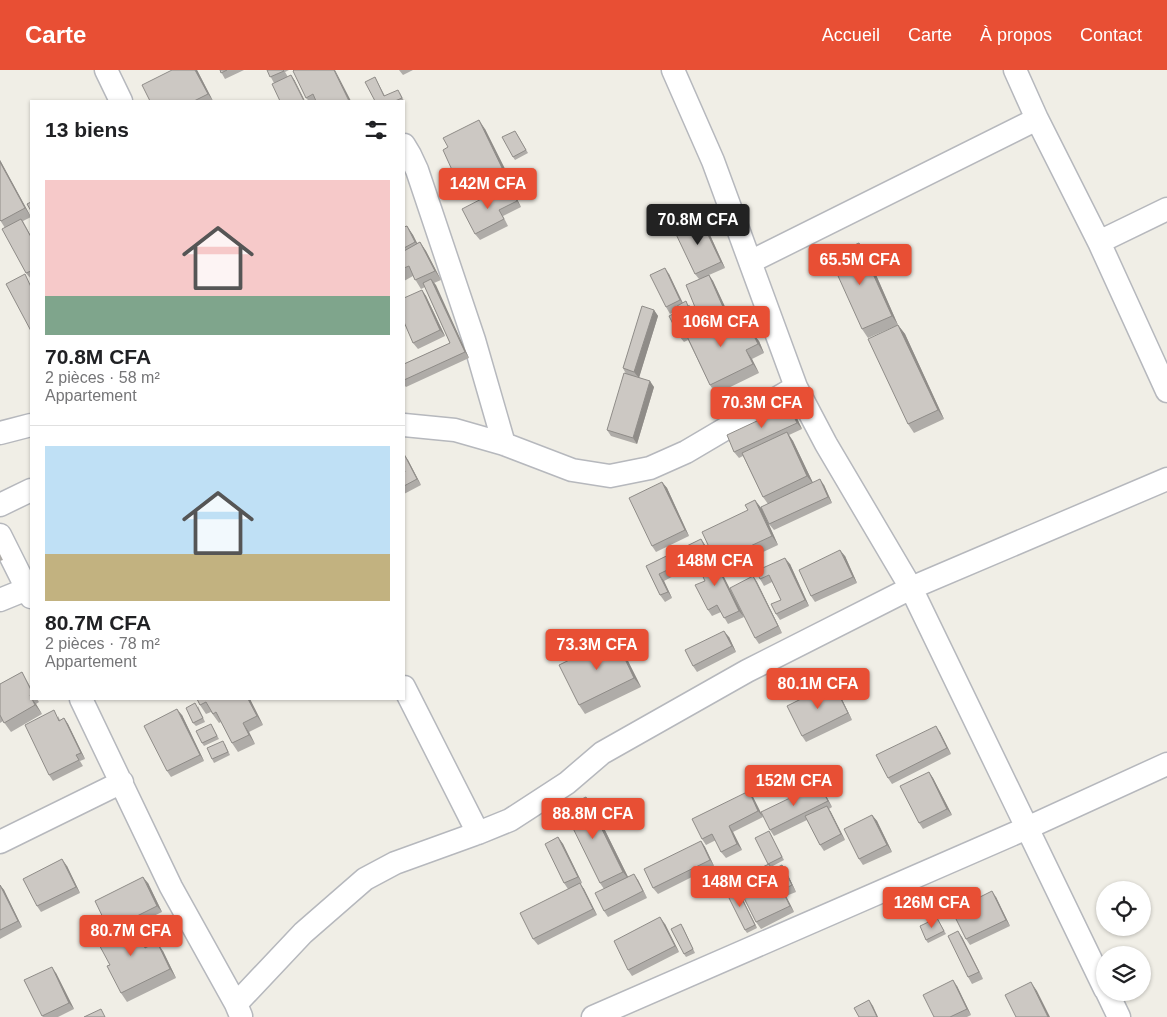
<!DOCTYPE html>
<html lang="fr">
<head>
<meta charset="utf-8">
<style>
	:root { --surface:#fff; --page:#f6f6f6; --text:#202124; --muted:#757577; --line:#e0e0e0; --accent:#e84f34 }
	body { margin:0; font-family:Arial,sans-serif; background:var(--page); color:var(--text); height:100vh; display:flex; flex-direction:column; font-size:19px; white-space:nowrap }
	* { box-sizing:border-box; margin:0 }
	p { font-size:16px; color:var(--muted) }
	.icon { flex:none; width:28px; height:28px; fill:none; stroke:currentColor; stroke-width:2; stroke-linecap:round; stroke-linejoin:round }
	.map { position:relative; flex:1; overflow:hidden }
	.drawer { position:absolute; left:30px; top:30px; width:375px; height:600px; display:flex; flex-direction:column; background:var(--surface); border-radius:0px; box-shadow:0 1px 4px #0004 }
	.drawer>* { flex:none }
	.controls { position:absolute; left:1096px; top:811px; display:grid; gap:10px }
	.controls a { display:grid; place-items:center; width:55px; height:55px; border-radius:50%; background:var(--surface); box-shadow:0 1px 4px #0004; font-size:25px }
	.price { position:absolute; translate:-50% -42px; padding:0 11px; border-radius:5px; background:var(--accent); color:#fff; font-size:16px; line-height:32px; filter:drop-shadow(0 1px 2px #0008) }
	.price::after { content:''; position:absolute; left:50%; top:30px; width:15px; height:11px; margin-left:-8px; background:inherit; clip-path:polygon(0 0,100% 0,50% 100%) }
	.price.on { background:#222; color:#fff }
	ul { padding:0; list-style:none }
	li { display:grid; align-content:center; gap:10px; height:265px; padding:0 15px }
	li+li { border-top:1px solid var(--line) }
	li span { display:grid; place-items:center; height:155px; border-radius:0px; color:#555 }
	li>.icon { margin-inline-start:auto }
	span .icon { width:90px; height:90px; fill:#fffc; stroke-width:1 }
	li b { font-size:21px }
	h2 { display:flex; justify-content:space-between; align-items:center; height:60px; padding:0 15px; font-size:21px }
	header { display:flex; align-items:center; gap:30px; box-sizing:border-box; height:70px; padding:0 25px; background:var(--accent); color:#fff }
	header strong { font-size:24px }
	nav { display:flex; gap:28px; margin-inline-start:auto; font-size:18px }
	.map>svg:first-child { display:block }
</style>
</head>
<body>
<header>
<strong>Carte</strong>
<nav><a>Accueil</a><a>Carte</a><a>À propos</a><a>Contact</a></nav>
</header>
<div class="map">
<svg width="1167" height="947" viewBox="0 0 1167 947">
	<rect width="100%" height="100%" fill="#f0eee6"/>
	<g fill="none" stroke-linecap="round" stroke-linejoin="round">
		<defs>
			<path id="minor" d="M106,0L121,31
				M673,0L713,91L796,317L826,374L911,518L1105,919
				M1015,0L1037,49L1099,172L1167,321
				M404,75L410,85L417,100L474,270L504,374
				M1099,172L1167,139
				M750,192L1037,49
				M404,355L455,360L504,374L572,400L610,406L650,398L686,382L796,317
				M0,363L31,355
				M0,435L31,420
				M0,465L31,527
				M0,530L27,519
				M404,617L478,763
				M81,629L171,817L236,934L241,946
				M0,772L122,712
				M1107,922L1119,947
				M236,934L303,863L365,809L395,793L478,763L510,750L567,713L602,683L747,601L911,518L1167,409
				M593,947L1027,758L1167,694"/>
		</defs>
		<use href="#minor" stroke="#b6b8bd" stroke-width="25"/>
		<use href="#minor" stroke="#fff" stroke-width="22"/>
	</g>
	<path fill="#afaca8" d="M197,0L213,31H150Z
		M220,0H244L225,9Z
		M267,0H289L285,2L288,7L291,5L295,11L274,13Z
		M335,0L316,31H309L306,28Z
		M399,0H413L403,5Z
		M375,7L385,26L400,23L404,31H375Z
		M485,59L511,111L475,128L468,118L463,120L457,111Z
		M517,64L528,83L515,90L513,87Z
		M0,90L31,147L23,151L31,166V209L26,203L5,158L0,150Z
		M510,117L514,123L521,137L503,146L508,156L480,170L475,164L492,126Z
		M700,148L705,154L725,198L709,205L713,211L727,242H728L735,251L742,267L759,271L764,283L752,289L759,303L716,324L710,315L688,270L684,272L679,266V241L678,239L670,244L666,237L669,204L683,233L690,236L694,242L700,254L703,253L699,247V209L695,204Z
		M407,156L413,165L417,173L420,172L426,181L441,210L434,213L469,288L406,317L404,315V294L450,273L425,217L421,219L413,206L404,211V157Z
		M866,182L898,255L868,268L862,259Z
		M422,220L426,226L445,266L418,279L413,273Z
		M654,240L658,246L639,307L654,317L637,374L611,366L607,360L626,304L623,298Z
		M898,255L905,264L944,349L914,363L908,354Z
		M789,336L794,342L802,359L789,365L793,371L813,413L824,415L832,433L774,460L769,454L768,434L763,427L743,386L739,388L734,382Z
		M408,390L421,415L404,424V403L405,402Z
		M662,412L667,418L689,466L656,482L652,476Z
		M762,439L778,475L723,501L717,494L744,547L728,554L721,542L712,546L708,540L705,511L697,494L664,511L672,528L665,532L660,525L646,496L701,469L705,475L709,484L711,483L715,488Z
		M0,484L3,490L0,491Z
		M845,486L857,513L815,532L811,526Z
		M790,494L809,536L780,550L776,544L781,530L772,512L764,516L760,509Z
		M753,506L757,512L782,563L759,574L755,568Z
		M729,567L736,582L697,602L693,596Z
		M621,577L641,617L585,644L579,635Z
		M22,602L31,618V629H37L39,632L36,634L42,644L11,662L3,651L0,653V614Z
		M837,619L852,650L806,672L802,666Z
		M197,629H250L263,655L249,662L255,674L238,682L232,673L221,652L219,653L211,642L206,644L200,635Z
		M198,636L205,652L196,656L193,653Z
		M182,645L204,691L171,707L167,701Z
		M58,646L60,650L64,648L68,654L85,689L80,691L83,696L53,711L49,705Z
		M211,654L219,669L204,676L202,673Z
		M940,662L951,684L892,714L888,708Z
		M225,674L230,685L214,693L212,689Z
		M929,702L933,708L952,745L923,759L919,753Z
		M819,714L823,720L832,737L829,739L845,770L824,781L820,775L807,750L774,766L770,760Z
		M753,727L763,747L733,762L742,780L726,788L721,782L716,770L706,775L702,769Z
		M593,736L628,807L638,810L647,828L608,847L604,841V819L600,813Z
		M872,745L877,751L892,782L863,795L859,789Z
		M769,761L784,790L771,797L773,800L782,795L786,801L796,822L786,826L794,842L761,859L756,852L768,794Z
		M558,767L563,774L582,813L580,814L584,819L597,845L538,875L533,869L568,819L564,813Z
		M701,771L705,777L714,796L658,824L653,818Z
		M67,796L80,823L41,842L37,836Z
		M148,813L162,842L135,855L138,860L147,877L163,881L176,908L127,932L121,923L110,895V862L109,860Z
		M0,815L4,820L22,857L0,869Z
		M738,820L757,858L747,863L745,860Z
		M996,827L1010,856L970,875L966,869Z
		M937,848L946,864L928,873L926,870Z
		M665,854L679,882L632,906L628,900Z
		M683,857L695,883L686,887L684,884Z
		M962,867L983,909L972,914L968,907Z
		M56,903L74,939L58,947H43L24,910Z
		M957,916L971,945L967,947H934Z"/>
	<path fill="#8f8c88" d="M195,0H197L213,31L208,24Z
		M334,0H335L351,31H349Z
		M291,5L295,11L305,31H304Z
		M479,50L485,59L511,111L504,102Z
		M0,90L31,147L25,138L0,92Z
		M510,117L514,123L521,137L517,131Z
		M700,148L705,154L725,198L721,192Z
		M407,156L413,165L421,181L415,172Z
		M420,172L426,181L441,210L435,201Z
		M859,173L866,182L898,255L892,246Z
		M665,198L669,204L684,236L680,230Z
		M709,205L713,211L728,243L723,237Z
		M431,209L436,215L469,288L465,282Z
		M422,220L426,226L445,266L440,260Z
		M690,236L694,242L704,262L700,256Z
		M654,240L658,246L639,308L634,302Z
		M728,242L735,251L746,276L740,267Z
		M898,255L905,264L944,349L938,340Z
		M752,262L759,271L764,283L758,274Z
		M746,280L752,289L759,303L753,294Z
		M650,311L654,317L637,374L633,368Z
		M789,336L794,342L802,359L797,353Z
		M787,362L793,371L814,415L807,406Z
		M404,384L408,390L421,415L417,409Z
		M820,409L824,415L832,433L828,427Z
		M662,412L667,418L689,466L685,460Z
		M755,430L762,439L778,475L772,466Z
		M701,469L705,475L711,487L707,481Z
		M840,480L845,486L857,513L853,507Z
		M711,483L715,489L744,547L739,541Z
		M785,488L790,494L809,536L805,530Z
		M659,504L664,511L672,528L668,522Z
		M753,506L757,512L782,563L778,556Z
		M724,561L729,567L736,582L732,576Z
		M615,568L621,577L641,617L634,608Z
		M833,613L837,619L852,650L848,643Z
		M32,629L36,634L42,644L35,635Z
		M248,629H250L263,655L257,646Z
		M177,639L182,645L204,691L200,685Z
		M64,648L68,654L85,689L81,683Z
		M243,653L249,662L255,674L249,665Z
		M936,656L940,662L951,684L947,678Z
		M929,702L933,708L952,745L947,739Z
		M819,714L823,720L832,737L828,731Z
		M749,721L753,727L763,747L758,741Z
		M586,727L593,736L630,811L623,802Z
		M827,736L831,742L845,770L841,764Z
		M872,745L877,751L892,782L887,775Z
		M729,756L733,762L742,780L737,774Z
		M558,767L563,774L582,813L578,807Z
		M701,771L705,777L714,796L710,790Z
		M62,789L67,796L80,823L76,817Z
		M782,795L786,801L796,822L792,815Z
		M634,804L638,810L647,828L643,821Z
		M143,807L148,813L162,842L157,836Z
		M580,813L584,819L597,845L593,839Z
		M0,815L4,820L22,857L18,851Z
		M736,817L738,820L757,858L755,855Z
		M782,820L786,826L794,842L790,836Z
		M992,821L996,827L1010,856L1006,850Z
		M660,847L665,854L679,882L675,876Z
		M132,851L138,860L151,887L145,878Z
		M958,861L962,867L983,909L979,902Z
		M157,872L163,881L176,908L170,899Z
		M52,897L56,903L74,939L69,933Z
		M953,910L957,916L971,945L967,939Z
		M1031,912L1037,921L1050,947H1048Z
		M869,930L873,936L878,947H877Z"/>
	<path fill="#ccc8c3" stroke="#8f8c88" d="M172,0H195L208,24L194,31H150L142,15Z
		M220,0H227L221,3Z
		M267,0H283L284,1L270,7Z
		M294,0H334L349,31H316L313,24L306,28L293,1Z
		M291,5L304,31H280L272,14Z
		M375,7L384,26L398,20L402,28L395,31H375L365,12Z
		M479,50L504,102L469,119L463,108L457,111L443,80L448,77L443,68Z
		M515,61L526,80L513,87L502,67Z
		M0,92L25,138L1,151L0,150Z
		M510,117L517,131L499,140L504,149L475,164L462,139L491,124L492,127Z
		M31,132V141L27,134Z
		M700,148L721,192L695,204L674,160Z
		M21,149L31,167V201L26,203L2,159Z
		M407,156L415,172L404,178V157Z
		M420,172L435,201L415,210L409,196L404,198V181Z
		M859,173L892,246L862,259L829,186Z
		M665,198L680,230L666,237L650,205Z
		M25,204L31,217V261L6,214Z
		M709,205L723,237L699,247L686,215Z
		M431,209L465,282L404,310V294L450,273L423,213Z
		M422,220L440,260L413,273L404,252V228Z
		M686,231L688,236H690L700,255L685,262V263L679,266L669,246L679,241L677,236Z
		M642,236L654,240L634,302L623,298Z
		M728,242L740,267L752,262L758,274L746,280L753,294L710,315L685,262Z
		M898,255L938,340L908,354L868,269Z
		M624,303L650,311L633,368L607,360Z
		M789,336L797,353L734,382L727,365Z
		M787,362L807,406L763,427L742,383Z
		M404,384L417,409L404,416V403L405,402L404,399Z
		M820,409L828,427L769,454L761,437Z
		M662,412L685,460L652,476L629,428Z
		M755,430L772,466L716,492L702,462L748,440L745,435Z
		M701,469L707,481L659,504L668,522L660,525L646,496Z
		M840,480L853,507L811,526L799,500Z
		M711,483L739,541L724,548L717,535L708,540L695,515L705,511L695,490Z
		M785,488L805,530L776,544L771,534L781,530L769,505L760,509L756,501Z
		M753,506L778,556L755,568L730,518Z
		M724,561L732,576L693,596L685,580Z
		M615,568L634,608L579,635L559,595Z
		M22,602L31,620V624L30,625L35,635L4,653L0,645V614Z
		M833,613L848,643L802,666L787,636Z
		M197,629H248L257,646L243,653L249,665L232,673L216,642L213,644L206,632L200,635Z
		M195,633L203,648L193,653L186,638Z
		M177,639L200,685L167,701L144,656Z
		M54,640L59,651L64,648L81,683L76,685L79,690L49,705L25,655Z
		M211,654L217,666L202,673L196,661Z
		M936,656L947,678L888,708L876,685Z
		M223,671L228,682L212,689L207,678Z
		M929,702L947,739L919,753L900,716Z
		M819,714L828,731L770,760L761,742Z
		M749,721L758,741L729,756L737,774L721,782L712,764L702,769L692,749Z
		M586,727L623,802L600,813L563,738Z
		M827,736L841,764L820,775L805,746Z
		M872,745L887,775L859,789L844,759Z
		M769,761L782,787L768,794L755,768Z
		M558,767L578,807L564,813L545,774Z
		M701,771L710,790L653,818L644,799Z
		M62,789L76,817L37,836L23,809Z
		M769,794L772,800L782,795L792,815L782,820L790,836L756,852L735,810Z
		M634,804L643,821L604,841L595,823Z
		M143,807L157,836L109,860L95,831Z
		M580,813L593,839L533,869L520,843Z
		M0,815L18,851L0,860Z
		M736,817L755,855L745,860L726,822Z
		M992,821L1006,850L966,869L952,841Z
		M660,847L675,876L628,900L614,871Z
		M937,848L944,861L926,870L920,856Z
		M132,851L145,878L157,872L170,899L121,923L107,896L110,895L96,869Z
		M681,854L693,879L684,884L671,859Z
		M958,861L979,902L968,907L948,866Z
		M52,897L69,933L42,946L24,910Z
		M953,910L967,939L950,947H934L923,925Z
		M1031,912L1048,947H1016L1005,925Z
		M869,930L877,947H859L854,938Z
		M101,939L105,947H84Z"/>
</svg>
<div class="controls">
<a><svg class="icon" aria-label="locate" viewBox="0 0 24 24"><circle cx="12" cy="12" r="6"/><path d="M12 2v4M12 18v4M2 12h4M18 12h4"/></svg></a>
<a><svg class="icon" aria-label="layers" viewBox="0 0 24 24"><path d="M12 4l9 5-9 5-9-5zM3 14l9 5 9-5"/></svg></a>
</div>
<b class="price" style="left:488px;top:140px">142M CFA</b>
<b class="price on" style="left:698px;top:176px">70.8M CFA</b>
<b class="price" style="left:860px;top:216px">65.5M CFA</b>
<b class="price" style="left:721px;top:278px">106M CFA</b>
<b class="price" style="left:762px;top:359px">70.3M CFA</b>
<b class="price" style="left:715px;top:517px">148M CFA</b>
<b class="price" style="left:597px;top:601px">73.3M CFA</b>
<b class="price" style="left:818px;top:640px">80.1M CFA</b>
<b class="price" style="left:794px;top:737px">152M CFA</b>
<b class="price" style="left:593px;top:770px">88.8M CFA</b>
<b class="price" style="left:740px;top:838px">148M CFA</b>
<b class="price" style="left:932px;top:859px">126M CFA</b>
<b class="price" style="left:131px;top:887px">80.7M CFA</b>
<section class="drawer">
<h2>13 biens<svg class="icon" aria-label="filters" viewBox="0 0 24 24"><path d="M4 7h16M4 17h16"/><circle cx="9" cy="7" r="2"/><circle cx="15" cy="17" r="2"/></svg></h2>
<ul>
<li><span style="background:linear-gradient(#f6c9c9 75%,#7fa58c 0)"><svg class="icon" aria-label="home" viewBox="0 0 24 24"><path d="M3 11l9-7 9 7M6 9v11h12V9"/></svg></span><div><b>70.8M CFA</b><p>2 pièces · 58 m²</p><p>Appartement</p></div></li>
<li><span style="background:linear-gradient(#bfe0f5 70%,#c2b280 0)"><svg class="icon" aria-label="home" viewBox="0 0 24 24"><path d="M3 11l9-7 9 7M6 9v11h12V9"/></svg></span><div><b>80.7M CFA</b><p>2 pièces · 78 m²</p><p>Appartement</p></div></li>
</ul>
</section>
</div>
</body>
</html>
